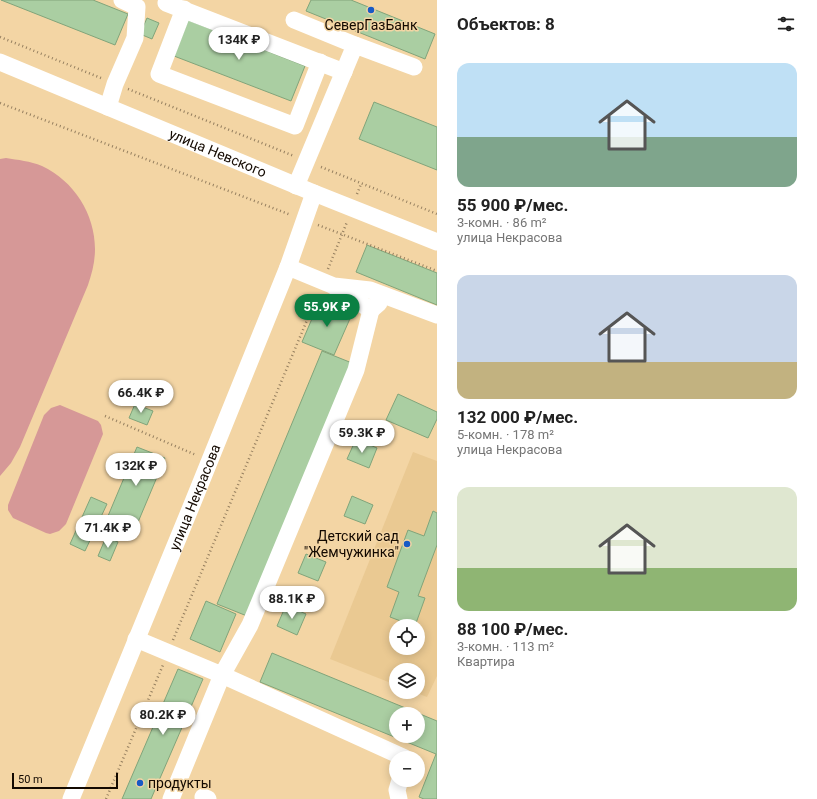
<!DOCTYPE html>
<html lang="ru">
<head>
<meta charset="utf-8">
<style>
	:root { --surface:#fff; --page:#f6f6f6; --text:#222; --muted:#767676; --accent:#0b8043 }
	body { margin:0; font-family:Roboto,sans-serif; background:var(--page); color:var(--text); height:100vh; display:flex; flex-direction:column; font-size:15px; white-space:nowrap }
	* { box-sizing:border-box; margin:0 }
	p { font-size:13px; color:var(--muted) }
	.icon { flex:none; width:22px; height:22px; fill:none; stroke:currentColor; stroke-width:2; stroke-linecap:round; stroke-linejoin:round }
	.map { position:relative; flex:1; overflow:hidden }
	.side { display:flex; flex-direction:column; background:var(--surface); width:380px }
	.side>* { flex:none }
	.fabs { position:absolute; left:389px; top:619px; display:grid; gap:8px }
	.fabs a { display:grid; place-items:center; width:36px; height:36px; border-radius:50%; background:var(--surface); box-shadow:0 2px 10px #0003; font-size:20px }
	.scale { position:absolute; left:12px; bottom:10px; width:106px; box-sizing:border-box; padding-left:4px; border:2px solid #130900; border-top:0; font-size:11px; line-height:14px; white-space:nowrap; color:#130900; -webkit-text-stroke:3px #f3d5a4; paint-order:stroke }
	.price { position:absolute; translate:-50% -34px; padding:0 9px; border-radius:14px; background:#fff; color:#222; font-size:13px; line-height:26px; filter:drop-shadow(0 1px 2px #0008) }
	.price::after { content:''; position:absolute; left:50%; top:24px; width:12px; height:9px; margin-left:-6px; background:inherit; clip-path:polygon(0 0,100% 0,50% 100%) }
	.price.current { background:var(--accent); color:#fff }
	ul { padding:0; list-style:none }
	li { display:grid; align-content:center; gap:8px; height:212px; padding:0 20px }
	li span { display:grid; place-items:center; height:124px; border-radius:12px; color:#555 }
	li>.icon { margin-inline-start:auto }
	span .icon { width:72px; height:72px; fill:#fffc; stroke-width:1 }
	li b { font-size:17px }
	h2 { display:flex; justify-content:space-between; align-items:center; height:48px; padding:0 20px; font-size:17px }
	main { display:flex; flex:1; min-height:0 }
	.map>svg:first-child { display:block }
</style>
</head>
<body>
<main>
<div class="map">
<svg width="437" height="799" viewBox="0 0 437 799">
	<rect width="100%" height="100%" fill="#f3d5a4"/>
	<path fill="#eac992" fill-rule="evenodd" d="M413,452L437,461V676L427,697L414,692H418V670H396V685L330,659ZM396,626H418V648H396Z"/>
	<path fill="#d69897" d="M6,158C18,160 30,161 42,166C74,181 95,214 95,249C95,262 92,273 88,285L20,447L11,463L0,476V159Z
		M60,405L98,421L101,425L103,434L66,524L59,531L50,534L46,533L13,518L8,510V505L44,415L51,408Z"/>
	<path fill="#aacea2" stroke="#81a47a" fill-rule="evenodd" d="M1,0H93L128,14L115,45Z
		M311,0H351L435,34L425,59L306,11Z
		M147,18L159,23L152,39L140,34Z
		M188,20L305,66L291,101L174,56Z
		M374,102L437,127V170L359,139Z
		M367,245L437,273V305L356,272Z
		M320,300L352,314L334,355L302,342Z
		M322,351L352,363L247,616L217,604Z
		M398,394L437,412V419L428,438L386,420Z
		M135,404L153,411L147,425L129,418Z
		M356,439L377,448L369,468L347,459Z
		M137,447L165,458L136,527L108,516Z
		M352,496L373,505L365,524L344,516Z
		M91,497L107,504L85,551L70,544Z
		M433,511L437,513V545L418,596L425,598L415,626H414L390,617L399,592L387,587L408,530L424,536Z
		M106,537L118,542L110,561L98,556Z
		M306,554L326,562L318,581L298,573Z
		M206,601L236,614L220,652L190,639Z
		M286,605L306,614L297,635L277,626Z
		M272,653L437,721V799H424L419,797L436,754L260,682ZM396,714H418V736H396Z
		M178,669L203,679L151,799H122Z"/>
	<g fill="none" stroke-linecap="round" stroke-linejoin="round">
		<path stroke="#957f5f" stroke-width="2.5" stroke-dasharray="1 3" stroke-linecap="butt" d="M0,37L101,78
			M128,89L294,156
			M0,103L291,215
			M321,167L437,214
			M357,194L361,184
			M318,225L437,271
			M328,269L347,222
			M105,416L196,455
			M173,640L318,294
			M106,799L163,665"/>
		<g stroke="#fff" stroke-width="17">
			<path d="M167,0L166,3L344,72"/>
			<path d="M184,9L159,74L295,126L320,62"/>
			<path d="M294,20L355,45"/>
			<path id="s1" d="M0,62L314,193L437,242"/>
			<path d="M108,107L115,84L135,38L137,7L122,0"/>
			<path d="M296,186L355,45L414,67"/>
			<path d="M288,267L334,286L370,290L437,315"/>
			<path d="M335,287L371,310L379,303"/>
			<path d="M136,639L222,675L250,625L356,370L371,310"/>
			<path d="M203,797L208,799"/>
			<path id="s2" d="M71,799L193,502L288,267L314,193"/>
			<path d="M171,799L222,675L405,758"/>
			<path d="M399,799L397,790L400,780"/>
		</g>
	</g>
	<g fill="#185ac5" stroke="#f3d5a4" stroke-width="1.5">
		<circle cx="371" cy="10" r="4"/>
		<circle cx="407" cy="544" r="4"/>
		<circle cx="140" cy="783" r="4"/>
	</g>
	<g text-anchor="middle" stroke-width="3" stroke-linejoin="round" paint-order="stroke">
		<g font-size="14" fill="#130900" stroke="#f3d5a4">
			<text x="371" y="30">СеверГазБанк</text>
			<text x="399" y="541" text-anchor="end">Детский сад<tspan x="399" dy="16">"Жемчужинка"</tspan></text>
			<text x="148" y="788" text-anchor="start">продукты</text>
		</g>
		<g font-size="14" fill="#130900" stroke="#f3d5a4">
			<text dy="5" stroke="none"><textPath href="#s1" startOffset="236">улица Невского</textPath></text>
			<text dy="5" stroke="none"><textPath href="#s2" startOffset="326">улица Некрасова</textPath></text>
		</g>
	</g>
</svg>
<div class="fabs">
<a><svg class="icon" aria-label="locate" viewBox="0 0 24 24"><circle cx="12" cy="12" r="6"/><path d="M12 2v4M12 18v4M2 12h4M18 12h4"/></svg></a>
<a><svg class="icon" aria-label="layers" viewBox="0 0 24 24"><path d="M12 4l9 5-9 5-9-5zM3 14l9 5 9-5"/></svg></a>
<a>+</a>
<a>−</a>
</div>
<div class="scale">50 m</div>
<b class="price" style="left:239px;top:61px">134K ₽</b>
<b class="price current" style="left:327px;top:328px">55.9K ₽</b>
<b class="price" style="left:141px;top:414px">66.4K ₽</b>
<b class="price" style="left:362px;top:454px">59.3K ₽</b>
<b class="price" style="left:136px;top:487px">132K ₽</b>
<b class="price" style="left:108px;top:549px">71.4K ₽</b>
<b class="price" style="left:292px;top:620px">88.1K ₽</b>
<b class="price" style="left:163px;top:736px">80.2K ₽</b>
</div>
<section class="side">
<h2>Объектов: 8<svg class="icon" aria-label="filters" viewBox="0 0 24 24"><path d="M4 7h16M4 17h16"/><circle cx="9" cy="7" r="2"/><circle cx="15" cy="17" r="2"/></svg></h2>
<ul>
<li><span style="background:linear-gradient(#bfe0f5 60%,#7fa58c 0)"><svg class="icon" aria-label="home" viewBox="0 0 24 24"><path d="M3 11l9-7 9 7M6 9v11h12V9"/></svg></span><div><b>55 900 ₽/мес.</b><p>3-комн. · 86 m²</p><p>улица Некрасова</p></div></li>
<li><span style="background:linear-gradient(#c9d6e8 70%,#c2b280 0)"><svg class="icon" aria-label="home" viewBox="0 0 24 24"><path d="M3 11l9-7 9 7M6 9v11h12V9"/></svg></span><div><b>132 000 ₽/мес.</b><p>5-комн. · 178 m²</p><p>улица Некрасова</p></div></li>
<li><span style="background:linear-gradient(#dfe7d0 65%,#8fb573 0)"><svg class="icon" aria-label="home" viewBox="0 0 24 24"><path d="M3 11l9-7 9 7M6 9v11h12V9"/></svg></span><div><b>88 100 ₽/мес.</b><p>3-комн. · 113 m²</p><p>Квартира</p></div></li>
</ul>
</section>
</main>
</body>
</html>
